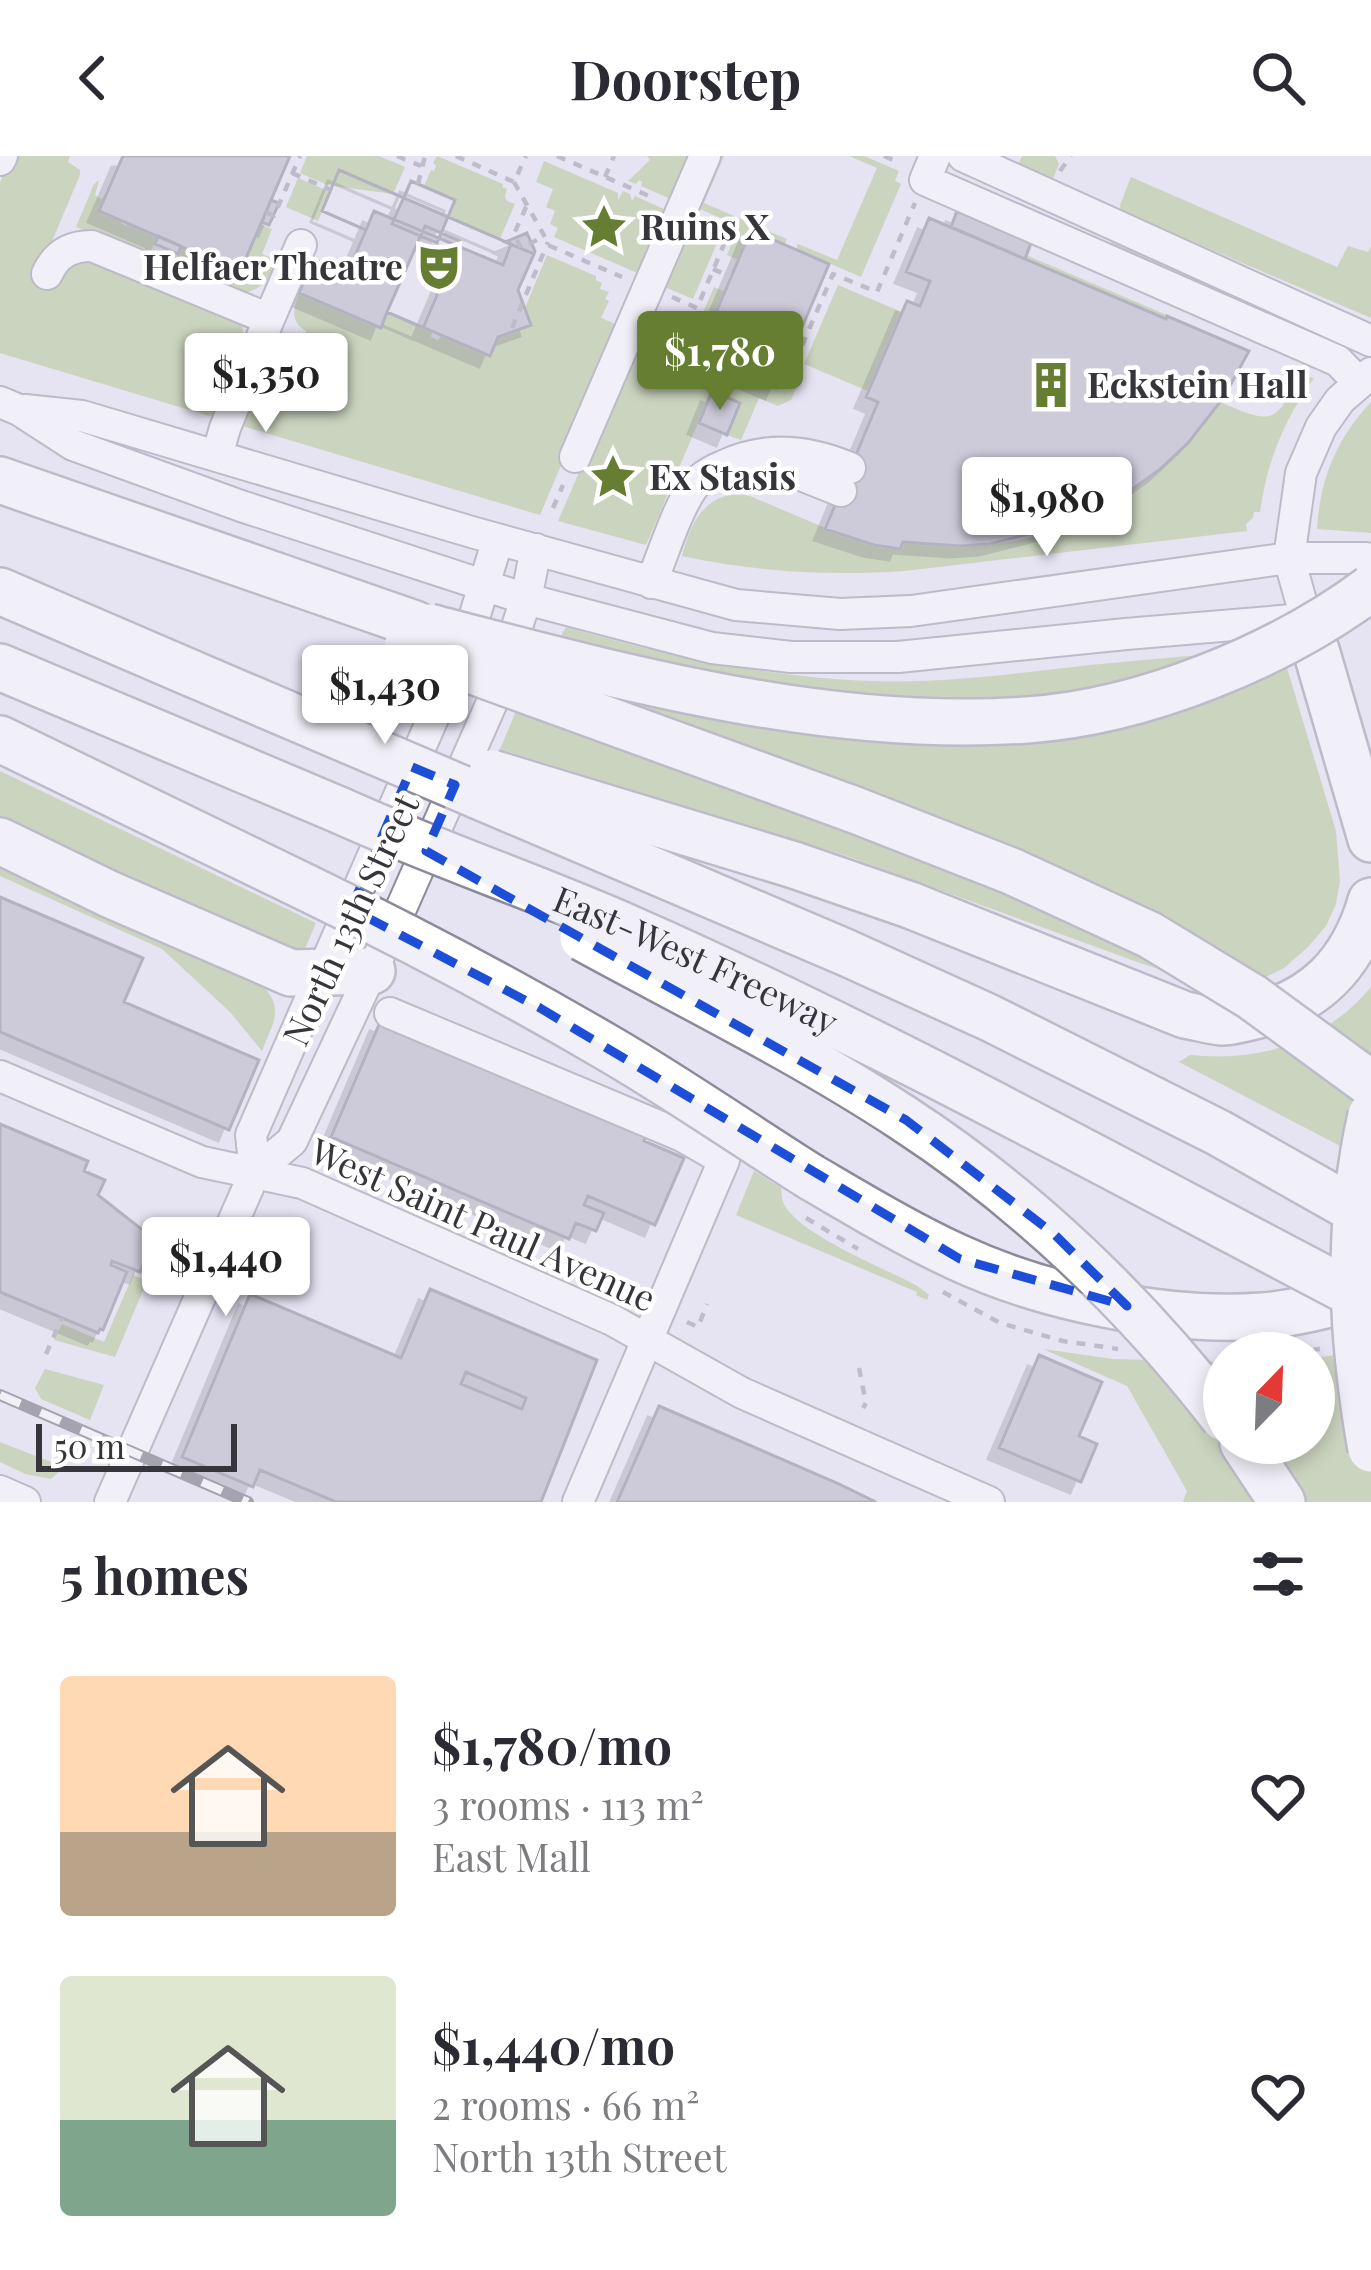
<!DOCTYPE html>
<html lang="en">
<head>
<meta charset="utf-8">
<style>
	:root { --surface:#fff; --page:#f7f7f7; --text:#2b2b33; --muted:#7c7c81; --accent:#657e31 }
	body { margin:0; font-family:"Playfair Display",serif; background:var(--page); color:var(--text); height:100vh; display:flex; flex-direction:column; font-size:45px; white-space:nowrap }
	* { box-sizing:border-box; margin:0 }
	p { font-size:39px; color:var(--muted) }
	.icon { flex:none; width:66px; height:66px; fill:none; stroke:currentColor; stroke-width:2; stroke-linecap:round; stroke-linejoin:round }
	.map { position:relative; height:1346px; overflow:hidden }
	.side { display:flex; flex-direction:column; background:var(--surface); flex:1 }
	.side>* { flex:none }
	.needle { width:78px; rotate:23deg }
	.buttons { position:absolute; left:1203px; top:1176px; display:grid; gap:24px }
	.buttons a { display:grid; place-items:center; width:132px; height:132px; border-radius:50%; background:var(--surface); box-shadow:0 6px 18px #0003; font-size:60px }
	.scale { position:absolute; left:36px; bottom:30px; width:201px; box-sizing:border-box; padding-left:12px; border:6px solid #36353b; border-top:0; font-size:33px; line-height:42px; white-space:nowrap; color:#36353b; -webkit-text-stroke:9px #fff; paint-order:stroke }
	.price { position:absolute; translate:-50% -102px; padding:0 27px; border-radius:12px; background:#fff; color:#222; font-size:39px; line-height:78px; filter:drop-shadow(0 3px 6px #0008) }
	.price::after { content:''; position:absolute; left:50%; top:72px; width:36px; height:27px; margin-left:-18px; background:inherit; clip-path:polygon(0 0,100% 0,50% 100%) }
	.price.current { background:var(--accent); color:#fff }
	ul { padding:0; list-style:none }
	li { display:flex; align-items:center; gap:36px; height:300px; padding:0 60px }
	li span { display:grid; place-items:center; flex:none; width:336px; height:240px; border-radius:12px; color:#555 }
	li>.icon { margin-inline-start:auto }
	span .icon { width:144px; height:144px; fill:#fffc; stroke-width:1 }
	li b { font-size:51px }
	h2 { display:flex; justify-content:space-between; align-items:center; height:144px; padding:0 60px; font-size:51px }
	header { display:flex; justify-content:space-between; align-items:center; height:156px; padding:0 60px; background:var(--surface); font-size:54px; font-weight:700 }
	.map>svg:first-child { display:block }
</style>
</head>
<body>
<header><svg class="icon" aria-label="back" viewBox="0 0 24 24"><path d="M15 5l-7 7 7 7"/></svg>Doorstep<svg class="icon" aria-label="search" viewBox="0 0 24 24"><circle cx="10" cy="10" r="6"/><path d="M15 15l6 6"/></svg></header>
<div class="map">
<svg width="1371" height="1346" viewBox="0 0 1371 1346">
	<defs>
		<filter id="shadow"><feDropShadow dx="-11" dy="11" stdDeviation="0" flood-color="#0004"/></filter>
	</defs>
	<rect width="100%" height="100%" fill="#e6e3f3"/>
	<path fill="#aac282" d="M11,0H70L68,6L80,14V19L39,116L91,105L242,168L244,184L216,262L0,197V26Z
		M307,0H379L405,11L393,38L327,29L300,17Z
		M437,0L503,28L502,31L507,33L505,40L507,45L515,48L500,83L448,61L455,44L424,30L431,14L434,15L436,10L433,7Z
		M647,0H694L673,44L641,30L642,26L639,24L636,28L628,25L650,4Z
		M715,0H724L704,47L787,83L785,88L751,74L738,104L727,99L739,70L693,50Z
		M849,0H864L899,15L895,25L901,28L861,121L796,93L798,88L837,104L877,12Z
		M1022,0H1055L1059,8L1052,25L1017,11Z
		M544,5L618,37V44L623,35L630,38L632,45L635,40L666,54L642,119L554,81L558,72L550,68L555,55L546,51L553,33L536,26Z
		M1131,21L1337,111L1348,90L1368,96L1371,90V162L1121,55L1120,49Z
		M298,22L326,34L330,38L318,65L286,51Z
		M99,24L95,39L104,44L121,64V67L127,70L128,67L158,80L148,101L76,71L94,28Z
		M688,64L721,78L693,143L660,129Z
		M260,68L272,73L262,98L279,105C273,122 255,140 235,137C221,135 187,116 173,109L180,102L177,100L181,90L208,102L206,109L229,118Z
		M1114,80L1294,159L1288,173L1108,94Z
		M547,99L596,120V124L602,127L600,133L609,136L605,143L609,145L601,162L620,170L540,359L239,269L257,223L286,229L306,175C290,166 293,153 299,137L380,172L387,156L432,176L431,181L438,184L441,180L489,200L498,181L525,152Z
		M1026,99L1249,194L1168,161L1166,163L1025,103Z
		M838,129L902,156L868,235L804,208Z
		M714,131L725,136L698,199L775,232L786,207L804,214L791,244L778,250L759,242L741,284L727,279L740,247L711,237L646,389L558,365L649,155L695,175Z
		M1299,218L1314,222C1284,264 1267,305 1260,356H1254L1253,362L1246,368L1247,375L904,415C828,420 757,416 682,400C691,364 708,332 750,340L849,382L899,393L903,386C931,387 959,389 987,388C1080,383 1168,319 1220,246C1271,268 1276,270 1299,218Z
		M1371,246V377L1317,373C1320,323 1337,282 1371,246Z
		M566,471C666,500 766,521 871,525C944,528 1017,517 1090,509C1153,503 1217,498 1281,492L1336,675L1340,725L1336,748L1326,770L1308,791L1284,812L1260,824L1212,830L1137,806L847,700L500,593L542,494L557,487Z
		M0,615L316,767L301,802L0,668Z
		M0,707L260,826C285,853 274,864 262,895L230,856L162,793L0,720Z
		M1371,831V1006L1179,906L1190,899C1261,906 1324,887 1371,831Z
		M754,1015L781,1032C782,1039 781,1043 785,1050C803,1080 883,1112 916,1129L929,1139L927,1144L916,1139L917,1136L736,1059Z
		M133,1119L147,1125L115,1201L54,1184L62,1168L104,1186Z
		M1043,1193L1113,1203L1224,1206V1287H1314V1202L1371,1194V1346H1183L1187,1335L1127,1230Z
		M45,1213L104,1229L90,1264L41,1243L35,1232Z
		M0,1286L64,1311L51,1323L25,1318L0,1306Z"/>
	<path fill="#b0adbc" stroke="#777583" stroke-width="3" fill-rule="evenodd" filter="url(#shadow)" d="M123,0H290L240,116L99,55Z
		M339,14L404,42L411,25L418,28L455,44L448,61L534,98L518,134L531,169L498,181L490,200L387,156L381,172L299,137L314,103L347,118L366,74L322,55Z
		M339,14L511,88L503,109L374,55L366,74L322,55Z
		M411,25L455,44L437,87L392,68Z
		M271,44L279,47L269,69L262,66Z
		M957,55L1031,87L1025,103L951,71Z
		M929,62L1166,163L1167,160L1249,195L1224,241L1188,287L1159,314L1113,347L1061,370L990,388L961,390L903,386L900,393L874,389L825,373L878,246L866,241L907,145L920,150L930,125L906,116Z
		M425,70L460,85L423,172L387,156Z
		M751,74L829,108L776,232L698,199Z
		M527,77L535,95L534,98L505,86Z
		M158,80L181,90L178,98L155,88Z
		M712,235L740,247L727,279L699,267Z
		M0,741L143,802L124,846L259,904L229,974L0,876Z
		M381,864L647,978L644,985L684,1002L655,1069L588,1040L584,1049L604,1057L596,1075L576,1067L569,1083L331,981Z
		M0,968L88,1005L84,1015L105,1024L98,1039L154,1083L140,1116L112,1105L111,1109L127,1116L103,1174L100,1173L98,1177L0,1136Z
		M430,1133L597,1204L541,1346H336L260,1314L253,1331L182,1301L250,1138L401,1202ZM466,1216L526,1242L522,1253L461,1228Z
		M1039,1199L1102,1226L1079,1280L1097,1288L1081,1326L999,1292Z
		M659,1250L837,1327L876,1346H617Z"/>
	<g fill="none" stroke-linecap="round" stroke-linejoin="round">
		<defs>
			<path id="minor" d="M935,0L925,24L1338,205L1359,227
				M963,0L1371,185
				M0,4L2,0
				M47,118C56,98 70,90 92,90L269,163L225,272L217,300
				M269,163L301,89
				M0,246L19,254L73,289L241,350L526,443L712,492L791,501H898L1126,478L1316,462
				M25,254L82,260L475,377L736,449L840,458L911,455L1289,402H1366
				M575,301L705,0
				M766,305L841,335
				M651,427C663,399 676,355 693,331C700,321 711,315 723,310C765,290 808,294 850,312
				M1301,445L1289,402L1301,317L1321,271L1340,244L1371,217
				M390,857L682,980L724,1004L578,1346
				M0,920L202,1006L302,1027L612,1164L742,1237L989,1346
				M255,1016L251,979L454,514L474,462L498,383
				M0,1335L25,1346
				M110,1346L255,1016L292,985L399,757L493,544L526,443L536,393"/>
			<path id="highway" d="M0,324L415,468
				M0,435L193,518
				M1316,494L1371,683
				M0,511L339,654
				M0,583L305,731
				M0,685L109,738L291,817L372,815
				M794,709L910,749L1185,859C1197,861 1210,865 1222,866C1231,866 1241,863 1250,861C1314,848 1353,808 1371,745
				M811,1021C859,1049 907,1078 957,1101C1045,1142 1167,1167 1263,1160C1300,1157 1336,1147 1371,1136
				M1243,1287L1282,1346"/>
		</defs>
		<use href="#minor" stroke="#8c8a98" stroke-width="34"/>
		<use href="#highway" stroke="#8c8a98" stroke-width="50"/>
		<path stroke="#8e8c97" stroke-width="4.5" stroke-dasharray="9 9" stroke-linecap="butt" d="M397,0L421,10
			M456,0L514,26L526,0
			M557,0L656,43
			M884,0L900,7
			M1060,15L1071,0
			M292,17L331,34
			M605,21L614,0
			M514,26L550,90L622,121
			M418,28L425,0
			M526,51L514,78L521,92L545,80
			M266,56L274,60L300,0
			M713,113L731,121
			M672,141L697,152L730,74L706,64
			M512,172L548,86
			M795,206L833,118L877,136L915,47
			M553,352L563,329
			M806,1062L858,1093
			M148,1107L154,1110
			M943,1136L1000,1167L1063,1185L1118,1193
			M687,1166L698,1171L707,1148
			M1278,1197L1320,1193
			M46,1198L62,1162
			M859,1212L866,1247L863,1252"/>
		<use href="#minor" stroke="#fff" stroke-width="30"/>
		<use href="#highway" stroke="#fff" stroke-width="45"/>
		<defs>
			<path id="rail" d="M0,1239L248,1346"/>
		</defs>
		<use href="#rail" stroke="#58565e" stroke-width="12"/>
		<use href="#rail" stroke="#fff" stroke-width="8" stroke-dasharray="22" stroke-linecap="butt"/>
		<defs>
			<g id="highway-bridge">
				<path d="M429,471C621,521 827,578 1027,564C1143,556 1278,501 1371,432"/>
				<path d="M407,491L855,654L1011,715L1150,779L1252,841L1371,928"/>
				<path d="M193,518L847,797L990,862L1219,977L1371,1063"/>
				<path d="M492,617L794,709"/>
				<path id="s1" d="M339,654C436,698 536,731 633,774C885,885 1127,1020 1371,1147"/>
				<path d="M305,731C408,781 509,834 608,892C677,932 744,979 811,1021"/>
				<path d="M583,782C691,841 801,895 903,962C1026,1042 1135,1147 1224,1262"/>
				<path d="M1371,959C1346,1071 1351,1180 1371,1293"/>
			</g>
		</defs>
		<use href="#highway-bridge" stroke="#8c8a98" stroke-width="50" stroke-linecap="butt"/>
		<use href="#highway-bridge" stroke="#fff" stroke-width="45"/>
	</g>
	<path d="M0 0H1371V1346H0ZM412,611L455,629L426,695L906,964L1054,1078L1127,1150L960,1103L540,852L351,753Z" fill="#e6e3f3" fill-opacity=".55" fill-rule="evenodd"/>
	<path fill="none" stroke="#1d4ed8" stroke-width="9" stroke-dasharray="24 15" stroke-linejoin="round" d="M412,611L455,629L426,695L906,964L1054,1078L1127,1150L960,1103L540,852L351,753Z"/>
	<defs>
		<symbol id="sight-bare" viewBox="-9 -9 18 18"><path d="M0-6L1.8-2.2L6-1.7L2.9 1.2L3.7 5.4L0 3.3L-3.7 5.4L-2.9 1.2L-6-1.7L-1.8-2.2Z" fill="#657e31" stroke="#fff" stroke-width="2.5" paint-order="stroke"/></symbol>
		<symbol id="theatre-bare" viewBox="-9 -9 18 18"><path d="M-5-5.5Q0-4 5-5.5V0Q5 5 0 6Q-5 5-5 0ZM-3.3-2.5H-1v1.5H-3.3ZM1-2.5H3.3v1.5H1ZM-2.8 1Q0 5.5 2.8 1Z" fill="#657e31" stroke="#fff" stroke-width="2.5" paint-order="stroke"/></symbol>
		<symbol id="building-bare" viewBox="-9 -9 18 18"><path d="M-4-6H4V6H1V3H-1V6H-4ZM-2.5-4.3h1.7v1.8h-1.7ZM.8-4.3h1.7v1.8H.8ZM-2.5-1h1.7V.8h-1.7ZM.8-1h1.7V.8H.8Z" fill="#657e31" stroke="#fff" stroke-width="2.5" paint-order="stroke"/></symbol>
	</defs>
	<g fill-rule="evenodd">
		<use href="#sight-bare" x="571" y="38" width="66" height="66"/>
		<use href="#theatre-bare" x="406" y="78" width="66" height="66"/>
		<use href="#building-bare" x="1018" y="196" width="66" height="66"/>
		<use href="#sight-bare" x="580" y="288" width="66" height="66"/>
	</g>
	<g text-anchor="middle" stroke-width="9" stroke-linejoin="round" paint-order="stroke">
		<g font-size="36" font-weight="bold" fill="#36353b" stroke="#fff" text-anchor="start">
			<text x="640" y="84">Ruins X</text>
			<text x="403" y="124" text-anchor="end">Helfaer Theatre</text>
			<text x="1087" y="242">Eckstein Hall</text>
			<text x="649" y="334">Ex Stasis</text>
		</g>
		<g font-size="36" fill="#36353b" stroke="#fff">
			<text transform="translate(351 764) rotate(-65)" y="13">North 13th Street</text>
			<text dy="13" stroke="none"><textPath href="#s1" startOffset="387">East-West Freeway</textPath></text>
			<text transform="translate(483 1069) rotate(24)" y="13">West Saint Paul Avenue</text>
		</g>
	</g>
</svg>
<div class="buttons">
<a><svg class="needle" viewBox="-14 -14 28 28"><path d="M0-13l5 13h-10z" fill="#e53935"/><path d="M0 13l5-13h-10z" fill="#7c7c81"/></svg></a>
</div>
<div class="scale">50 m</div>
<b class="price current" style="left:720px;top:257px">$1,780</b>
<b class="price" style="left:266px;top:279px">$1,350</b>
<b class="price" style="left:1047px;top:403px">$1,980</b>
<b class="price" style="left:385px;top:591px">$1,430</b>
<b class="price" style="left:226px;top:1163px">$1,440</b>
</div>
<section class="side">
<h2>5 homes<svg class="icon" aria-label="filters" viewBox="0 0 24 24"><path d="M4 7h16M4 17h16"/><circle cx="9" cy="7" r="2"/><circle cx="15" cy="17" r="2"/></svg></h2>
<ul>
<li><span style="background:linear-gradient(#ffd9b3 65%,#b9a48a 0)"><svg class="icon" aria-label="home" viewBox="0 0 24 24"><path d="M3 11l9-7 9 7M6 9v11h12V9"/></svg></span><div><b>$1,780/mo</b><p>3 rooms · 113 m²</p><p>East Mall</p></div><svg class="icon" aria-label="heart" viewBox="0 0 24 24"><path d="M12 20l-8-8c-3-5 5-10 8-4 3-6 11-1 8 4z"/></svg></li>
<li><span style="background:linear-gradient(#dfe7d0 60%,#7fa58c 0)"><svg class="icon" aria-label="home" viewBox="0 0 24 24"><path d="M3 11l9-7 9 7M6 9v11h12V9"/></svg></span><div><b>$1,440/mo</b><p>2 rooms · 66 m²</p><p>North 13th Street</p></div><svg class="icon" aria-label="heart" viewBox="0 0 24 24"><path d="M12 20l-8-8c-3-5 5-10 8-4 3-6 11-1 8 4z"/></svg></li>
</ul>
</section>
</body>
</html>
